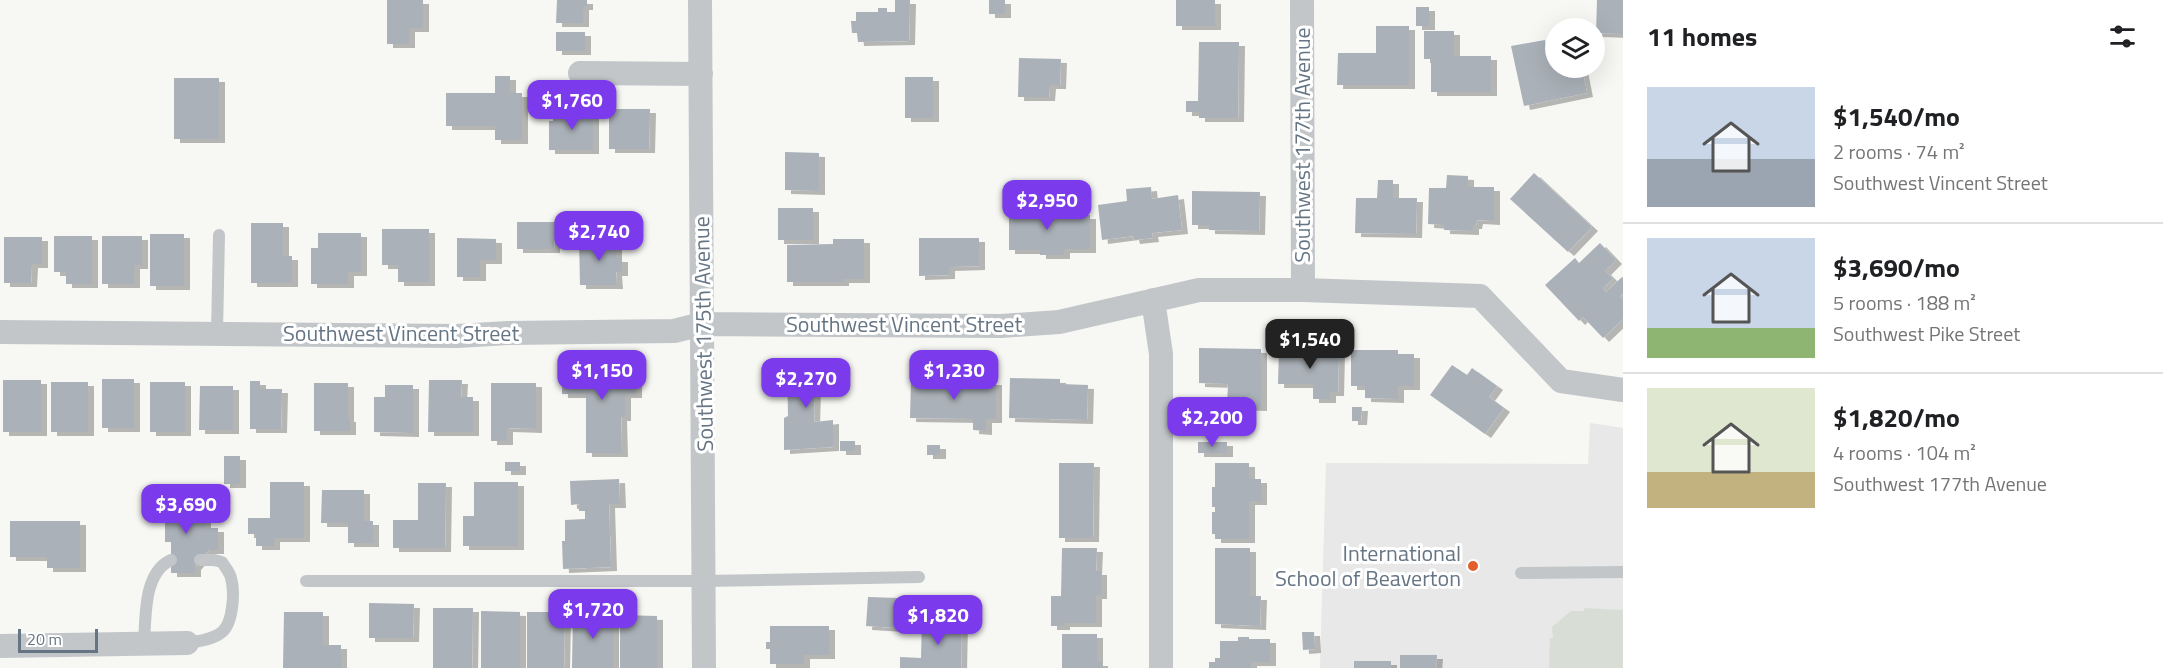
<!DOCTYPE html>
<html lang="en">
<head>
<meta charset="utf-8">
<style>
	:root { --surface:#fff; --page:#f2f2f2; --text:#202124; --muted:#757577; --line:#e0e0e0; --accent:#7c3aed }
	body { margin:0; font-family:"Titillium Web",sans-serif; background:var(--page); color:var(--text); height:100vh; display:flex; flex-direction:column; font-size:22px; white-space:nowrap }
	* { box-sizing:border-box; margin:0 }
	p { font-size:20px; color:var(--muted) }
	.icon { flex:none; width:33px; height:33px; fill:none; stroke:currentColor; stroke-width:2; stroke-linecap:round; stroke-linejoin:round }
	.map { position:relative; flex:1; overflow:hidden }
	.drawer { display:flex; flex-direction:column; background:var(--surface); width:540px }
	.drawer>* { flex:none }
	.fabs { position:absolute; left:1545px; top:18px; display:grid; gap:12px }
	.fabs a { display:grid; place-items:center; width:60px; height:60px; border-radius:50%; background:var(--surface); box-shadow:0 6px 24px #0002; font-size:30px }
	.scale { position:absolute; left:18px; bottom:15px; width:80px; box-sizing:border-box; padding-left:6px; border:3px solid #667584; border-top:0; font-size:16px; line-height:21px; white-space:nowrap; color:#667584; -webkit-text-stroke:4px #fff; paint-order:stroke }
	.price { position:absolute; translate:-50% -51px; padding:0 14px; border-radius:12px; background:var(--accent); color:#fff; font-size:20px; line-height:39px; filter:drop-shadow(0 2px 3px #0008) }
	.price::after { content:''; position:absolute; left:50%; top:36px; width:18px; height:14px; margin-left:-9px; background:inherit; clip-path:polygon(0 0,100% 0,50% 100%) }
	.price.selected { background:#222; color:#fff }
	ul { padding:0; list-style:none }
	li { display:flex; align-items:center; gap:18px; height:150px; padding:0 24px }
	li+li { border-top:2px solid var(--line) }
	li span { display:grid; place-items:center; flex:none; width:168px; height:120px; border-radius:0px; color:#555 }
	li>.icon { margin-inline-start:auto }
	span .icon { width:72px; height:72px; fill:#fffc; stroke-width:1 }
	li b { font-size:26px }
	h2 { display:flex; justify-content:space-between; align-items:center; height:72px; padding:0 24px; font-size:26px }
	main { display:flex; flex:1; min-height:0 }
	.map>svg:first-child { display:block }
</style>
</head>
<body>
<main>
<div class="map">
<svg width="1623" height="668" viewBox="0 0 1623 668">
	<defs>
		<filter id="shadow"><feDropShadow dx="6" dy="4" stdDeviation="0" flood-color="#0004"/></filter>
	</defs>
	<rect width="100%" height="100%" fill="#f7f7f4"/>
	<path fill="#e7e8e7" d="M1590,423L1623,428V668H1320L1326,463L1588,464Z"/>
	<path fill="#d8ded5" d="M1584,608L1623,610V668H1549L1550,638H1553L1552,627L1571,611H1584Z"/>
	<path fill="#aab1b8" filter="url(#shadow)" d="M387,0H423V28H409V44H387Z
		M557,0H587V6H583V23H556Z
		M895,0H910L909,41L858,42L857,33H852L851,21H856V12H878V8H887V12H895Z
		M989,0H1005V14H989Z
		M1176,0H1215V26H1176Z
		M1597,0H1623V34L1596,33Z
		M1416,7H1429V26H1416Z
		M1376,26H1409V85H1337L1338,53H1376Z
		M1424,31H1454V56H1491V92H1431V59H1424Z
		M556,32H585V51H556Z
		M1545,40L1550,65L1556,64V68H1582L1587,93L1524,106L1511,46Z
		M1199,42H1239L1238,118H1199V112H1186V101H1198Z
		M1019,58L1061,59L1060,85H1050L1049,97H1018Z
		M495,76H510V93H522V140H495V126H446V93H495Z
		M905,77H933V118H905Z
		M174,78H219V139H174Z
		M572,108H593V150H549V121H553V116H571Z
		M609,109H650L649,149H609Z
		M785,152L819,153V191L785,190Z
		M1534,173L1592,227L1568,252L1510,199Z
		M1447,175L1468,176V187H1494V221L1477,220L1476,225H1473V231L1444,230V225L1428,224L1429,188H1446Z
		M1378,180H1393V198H1417L1416,234L1355,233L1356,198H1377Z
		M1151,187L1152,199L1178,195L1182,230L1152,233L1153,238L1134,240L1133,236L1102,240L1098,205L1127,201L1126,189Z
		M1192,191L1260,192L1259,231L1209,230V225H1192Z
		M1009,203H1037V215H1090V249H1064V255H1040V250H1009Z
		M778,208H813V240H778Z
		M517,222H555L554,249H517Z
		M251,223H283V256H292V283H251Z
		M382,229H429V282H398V265H382Z
		M318,233H361V272H348V284H311V248H318Z
		M150,234H184V286H150Z
		M54,236H92V284H66V272H54Z
		M102,236H142V265H134V284H102Z
		M4,237H42V264H32L31,283H4Z
		M457,238L496,239V260H480V277H457Z
		M579,238H616V258H622V272H616L617,285H580Z
		M919,238H979V266L949,267V275L919,276Z
		M833,239H864V279H843V282H787V245L833,244Z
		M1600,243L1616,260L1605,271L1613,279L1603,288L1606,292L1622,277L1623,278V294L1620,296L1623,299V319L1603,338L1583,317L1579,321L1545,285L1575,258L1579,263Z
		M1199,348L1261,349V407L1227,406L1228,384L1199,383Z
		M1279,349L1339,350L1338,392H1330V399H1313V384H1278Z
		M1351,350H1398V354H1414V386H1398V399L1365,398V386H1351Z
		M829,364V386H815L814,422L833,420V447L784,450V418L788,416L787,365Z
		M562,365H636V394H625V417H621L622,453H586V394H562Z
		M1452,365L1467,375L1472,368L1497,386L1489,397L1504,408L1485,434L1430,395Z
		M1010,378L1060,379V384L1088,385L1087,420L1009,418Z
		M102,379H134V428H102Z
		M3,380H41V432H3Z
		M429,380H462L461,397H473V432H428Z
		M911,380L996,381V419H986V431L973,430V419L910,418Z
		M250,381H260V389H282L281,429H250Z
		M51,382H88V432H51Z
		M150,382H185V432H150Z
		M314,383H348V418H350V431H314Z
		M491,383H536V429L507,428V441H491Z
		M385,385H413V433L374,432V397H385Z
		M200,386H233V430H199Z
		M1352,407H1362L1361,421H1352Z
		M840,441H855V451H840Z
		M1198,442H1227V453H1198Z
		M927,445H940V455H927Z
		M224,456H240V484H224Z
		M505,462H520V471H505Z
		M1059,463H1094L1093,538H1059Z
		M1215,463H1249V479H1261V501H1249V539H1215V534H1212V512H1215V507H1212V487H1215Z
		M619,479L620,504H609L611,567L563,569L562,541H565V520L585,519V511H579V504L571,505L570,481Z
		M270,482H304V538H274V546H256V534H248V518H270Z
		M474,482H518V546H463V516H474Z
		M418,483H446L445,548H393V520H418Z
		M322,490H364V521H373V543H348V523H321Z
		M154,502L195,503V515H205V528H218V550H209L195,566V573H171V542H165V516H154Z
		M10,521H80V568H47V557H10Z
		M1062,548H1097L1096,571H1101V595H1096V623H1064V626H1051V596H1061Z
		M1215,548H1250V596H1261L1260,626L1215,624Z
		M868,597L899,598L898,628L866,626Z
		M369,603L414,604L413,638H369Z
		M433,608H473L472,668H433Z
		M481,611L520,612V668H481Z
		M573,611H613V668H572Z
		M284,612H323V645H341V668H283Z
		M527,612H565L564,668H527Z
		M620,615L657,616V668H620Z
		M922,619L962,620L961,668H900V657L921,658Z
		M770,626H829V655H804V664H770V649H766V642H770Z
		M1302,632H1314L1315,649L1303,650Z
		M1062,634H1097V662H1102V668H1062Z
		M1238,637H1249V639H1270V662H1251V668H1209V662H1215V658H1220V641H1238Z
		M1400,655H1437L1436,668H1400Z
		M1354,661H1391V668H1354Z"/>
	<g fill="none" stroke-linecap="round" stroke-linejoin="round">
		<path stroke="#c2c6c9" stroke-width="12" d="M217,333L219,235
			M1521,573L1623,572
			M306,581H704L919,577
			M144,643C146,617 143,573 171,560
			M187,643C198,641 213,640 222,632C233,623 235,592 231,578C230,573 225,567 222,562L214,560H200"/>
		<path stroke="#c2c6c9" stroke-width="24" d="M700,0L704,668
			M1302,0L1303,290
			M580,73L701,74
			M1153,300L1161,354V668
			M0,332L457,336L508,333L674,331L702,324L1001,326L1059,322L1199,290H1303L1480,296L1561,381L1623,390
			M0,646L187,643"/>
	</g>
	<circle fill="#e05f2a" stroke="#fff" stroke-width="2" cx="1473" cy="566" r="6"/>
	<g text-anchor="middle" stroke-width="6" stroke-linejoin="round" paint-order="stroke">
		<g font-size="22" fill="#667584" stroke="#fff">
			<text transform="translate(1302 145) rotate(-90)" y="8">Southwest 177th Avenue</text>
			<text x="904" y="332">Southwest Vincent Street</text>
			<text x="401" y="341">Southwest Vincent Street</text>
			<text transform="translate(703 334) rotate(-91)" y="8">Southwest 175th Avenue</text>
		</g>
		<g font-size="22" fill="#667584" stroke="#fff" text-anchor="end">
			<text x="1461" y="561">International<tspan x="1461" dy="25">School of Beaverton</tspan></text>
		</g>
	</g>
</svg>
<div class="fabs">
<a><svg class="icon" aria-label="layers" viewBox="0 0 24 24"><path d="M12 4l9 5-9 5-9-5zM3 14l9 5 9-5"/></svg></a>
</div>
<div class="scale">20 m</div>
<b class="price" style="left:572px;top:131px">$1,760</b>
<b class="price" style="left:1047px;top:231px">$2,950</b>
<b class="price" style="left:599px;top:262px">$2,740</b>
<b class="price selected" style="left:1310px;top:370px">$1,540</b>
<b class="price" style="left:602px;top:401px">$1,150</b>
<b class="price" style="left:954px;top:401px">$1,230</b>
<b class="price" style="left:806px;top:409px">$2,270</b>
<b class="price" style="left:1212px;top:448px">$2,200</b>
<b class="price" style="left:186px;top:535px">$3,690</b>
<b class="price" style="left:593px;top:640px">$1,720</b>
<b class="price" style="left:938px;top:646px">$1,820</b>
</div>
<section class="drawer">
<h2>11 homes<svg class="icon" aria-label="filters" viewBox="0 0 24 24"><path d="M4 7h16M4 17h16"/><circle cx="9" cy="7" r="2"/><circle cx="15" cy="17" r="2"/></svg></h2>
<ul>
<li><span style="background:linear-gradient(#c9d6e8 60%,#9aa5b1 0)"><svg class="icon" aria-label="home" viewBox="0 0 24 24"><path d="M3 11l9-7 9 7M6 9v11h12V9"/></svg></span><div><b>$1,540/mo</b><p>2 rooms · 74 m²</p><p>Southwest Vincent Street</p></div></li>
<li><span style="background:linear-gradient(#c9d6e8 75%,#8fb573 0)"><svg class="icon" aria-label="home" viewBox="0 0 24 24"><path d="M3 11l9-7 9 7M6 9v11h12V9"/></svg></span><div><b>$3,690/mo</b><p>5 rooms · 188 m²</p><p>Southwest Pike Street</p></div></li>
<li><span style="background:linear-gradient(#dfe7d0 70%,#c2b280 0)"><svg class="icon" aria-label="home" viewBox="0 0 24 24"><path d="M3 11l9-7 9 7M6 9v11h12V9"/></svg></span><div><b>$1,820/mo</b><p>4 rooms · 104 m²</p><p>Southwest 177th Avenue</p></div></li>
</ul>
</section>
</main>
</body>
</html>
